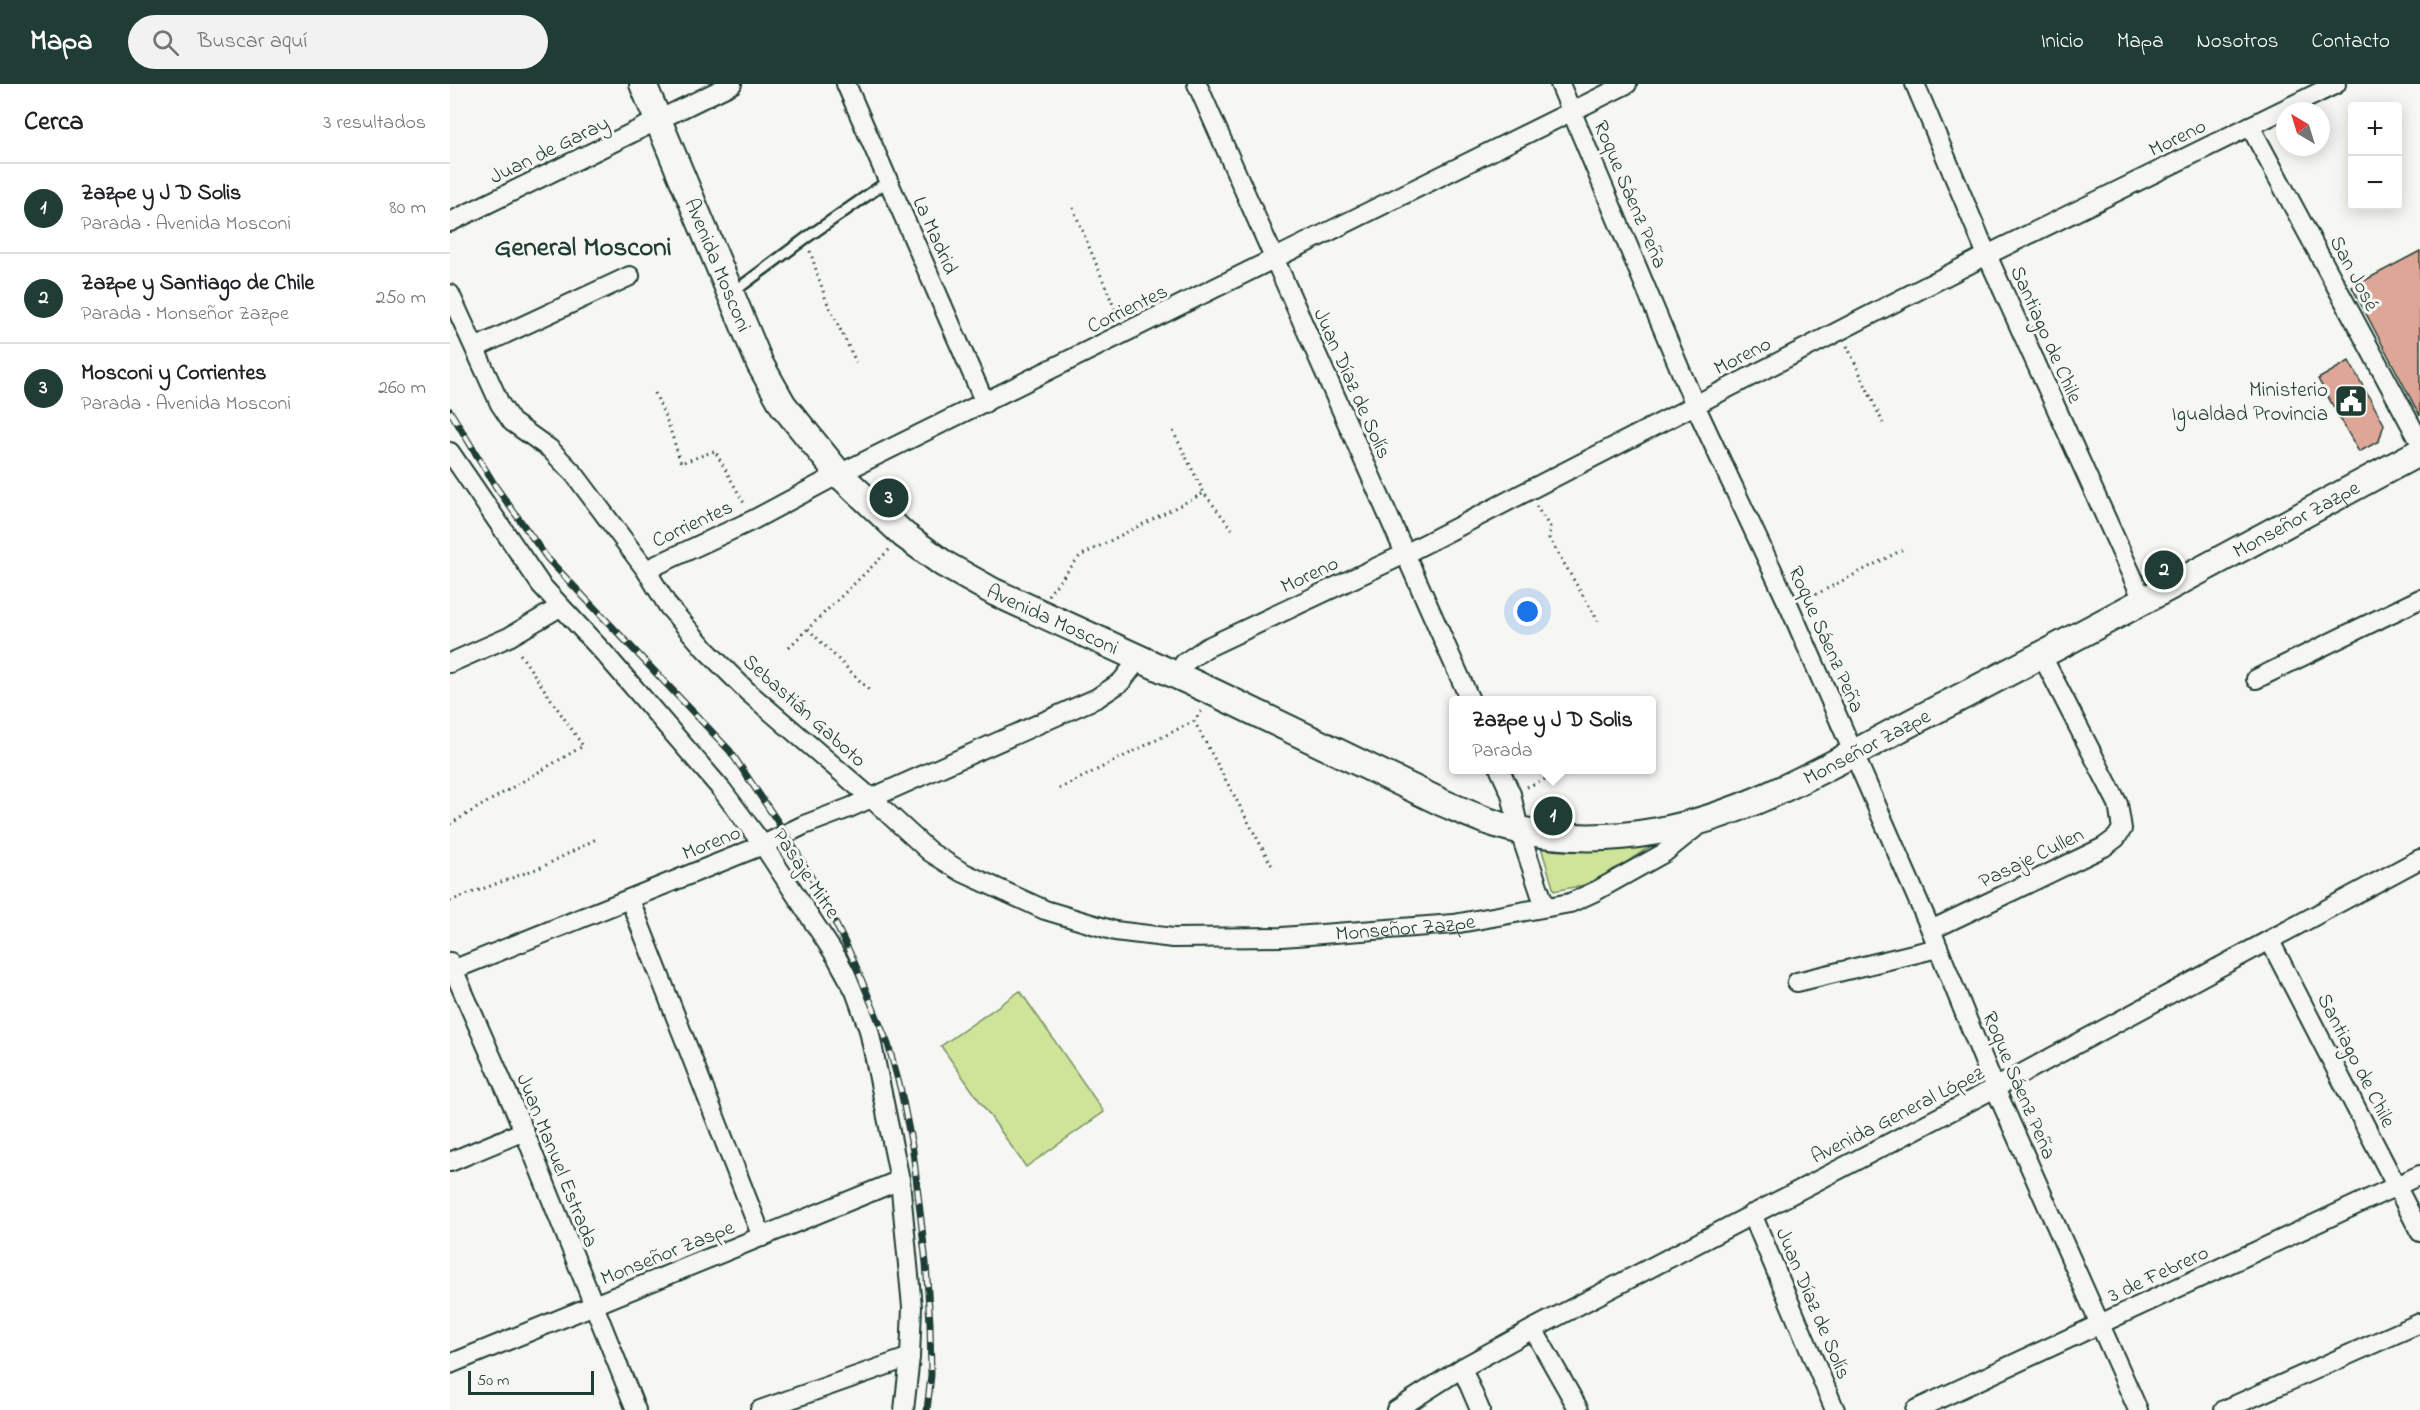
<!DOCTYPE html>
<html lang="es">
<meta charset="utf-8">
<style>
body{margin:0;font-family:"Indie Flower",sans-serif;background:#f2f2f2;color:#202124}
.controls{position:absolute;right:18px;top:18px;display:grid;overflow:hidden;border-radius:6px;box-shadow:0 3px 15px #0003}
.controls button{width:54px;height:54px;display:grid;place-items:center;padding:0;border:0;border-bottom:2px solid #e0e0e0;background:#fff;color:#202124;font:30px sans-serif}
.compass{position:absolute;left:1826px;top:18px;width:54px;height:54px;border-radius:50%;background:#fff;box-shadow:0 3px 15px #0003;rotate:322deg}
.scale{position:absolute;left:18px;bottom:15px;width:126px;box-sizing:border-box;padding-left:6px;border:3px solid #1f3d34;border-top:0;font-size:16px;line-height:21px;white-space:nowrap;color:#1f3d34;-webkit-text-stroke:4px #f6f6f2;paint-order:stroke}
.you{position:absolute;left:1078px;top:528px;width:21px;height:21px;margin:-15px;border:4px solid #fff;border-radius:50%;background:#1a73e8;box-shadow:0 0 0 9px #1a73e833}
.badge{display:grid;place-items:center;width:39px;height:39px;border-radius:50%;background:#1f3d34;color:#fff;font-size:20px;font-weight:700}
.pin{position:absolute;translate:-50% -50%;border:3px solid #fff;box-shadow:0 2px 6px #0006}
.popup{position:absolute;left:999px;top:612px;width:207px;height:78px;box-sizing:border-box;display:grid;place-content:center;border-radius:6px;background:#fff;filter:drop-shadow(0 2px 4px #0005);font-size:20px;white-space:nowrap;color:#757577}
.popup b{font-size:22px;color:#202124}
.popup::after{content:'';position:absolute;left:50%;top:100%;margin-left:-12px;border:12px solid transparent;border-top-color:#fff}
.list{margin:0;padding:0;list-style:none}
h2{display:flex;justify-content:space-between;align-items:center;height:78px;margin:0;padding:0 24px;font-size:26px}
h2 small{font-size:20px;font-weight:400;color:#757577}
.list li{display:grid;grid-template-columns:39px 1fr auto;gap:18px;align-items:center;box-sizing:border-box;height:90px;padding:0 24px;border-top:2px solid #e0e0e0}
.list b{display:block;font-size:22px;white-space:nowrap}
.list p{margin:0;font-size:20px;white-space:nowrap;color:#757577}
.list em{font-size:20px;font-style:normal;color:#757577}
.icon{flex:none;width:33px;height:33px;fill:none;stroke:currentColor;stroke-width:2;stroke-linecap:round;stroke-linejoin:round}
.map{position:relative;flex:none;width:1970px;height:1326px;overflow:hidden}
header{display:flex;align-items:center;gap:36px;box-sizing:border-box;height:84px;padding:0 30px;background:#1f3d34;color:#fff}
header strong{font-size:28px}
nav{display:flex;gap:33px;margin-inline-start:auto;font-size:21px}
.search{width:420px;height:54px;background:#f2f2f2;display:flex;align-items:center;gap:15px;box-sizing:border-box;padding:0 21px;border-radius:33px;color:#757577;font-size:22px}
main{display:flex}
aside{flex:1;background:#fff}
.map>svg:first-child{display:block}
</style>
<header>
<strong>Mapa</strong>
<div class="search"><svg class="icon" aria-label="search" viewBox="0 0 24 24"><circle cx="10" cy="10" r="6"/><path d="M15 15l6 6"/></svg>Buscar aquí</div>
<nav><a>Inicio</a><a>Mapa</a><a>Nosotros</a><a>Contacto</a></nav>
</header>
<main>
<aside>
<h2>Cerca<small>3 resultados</small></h2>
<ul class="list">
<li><span class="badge">1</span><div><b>Zazpe y J D Solis</b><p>Parada · Avenida Mosconi</p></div><em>80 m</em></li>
<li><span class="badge">2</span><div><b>Zazpe y Santiago de Chile</b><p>Parada · Monseñor Zazpe</p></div><em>250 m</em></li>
<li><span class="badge">3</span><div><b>Mosconi y Corrientes</b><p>Parada · Avenida Mosconi</p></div><em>260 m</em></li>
</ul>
</aside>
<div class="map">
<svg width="1970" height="1326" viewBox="0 0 1970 1326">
<rect width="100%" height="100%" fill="#f6f6f2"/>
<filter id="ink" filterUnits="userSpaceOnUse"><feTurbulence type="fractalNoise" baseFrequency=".0167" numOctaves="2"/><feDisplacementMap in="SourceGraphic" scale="12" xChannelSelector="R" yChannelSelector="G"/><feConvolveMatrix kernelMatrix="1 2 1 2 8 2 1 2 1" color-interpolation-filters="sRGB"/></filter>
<g filter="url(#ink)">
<g fill="#cee499" stroke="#769066" stroke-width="1.5">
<polygon points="1207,758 1145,799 1104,807 1091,763"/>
<polygon points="570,907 654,1028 576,1083 491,962"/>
</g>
<g fill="#dea697" stroke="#1f3d34" stroke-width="1.5">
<polygon points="1970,167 1970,332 1902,203"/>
<polygon points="1899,277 1934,340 1929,357 1909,368 1868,295"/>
</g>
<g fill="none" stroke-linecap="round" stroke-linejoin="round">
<defs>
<polyline id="lane" points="282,209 356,154 438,97"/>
<g id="street">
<polyline points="396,0 535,319"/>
<polyline points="747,0 1020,616"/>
<polyline points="1110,0 1245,321 1340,524 1481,846 1545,1004 1688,1326"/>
<polyline points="1465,0 1537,171 1693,516"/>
<polyline points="1800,42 1970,358"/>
<polyline points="0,138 282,0"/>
<path id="s1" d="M0,210l50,110 12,18 38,27 25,26 71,95 22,36 38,44 42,42 123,106 59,54 32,20 83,38 70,21 58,7 109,-1 172,-13 116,-21 26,-12 68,-38 36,-29"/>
<polyline points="25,264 180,192"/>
<polyline points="0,368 91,501 154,569 272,706 313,761 387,874 405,907 419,946 450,1096 462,1223 460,1273 454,1326"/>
<polyline points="196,486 303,436 389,390 1177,0"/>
<polyline points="0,579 59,553 110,523"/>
<polyline points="727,592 734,579 756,564 955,470 1537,171 1886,0"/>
<polyline points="1806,595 1970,515"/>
<polyline points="1050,686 1061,710 1069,746 1095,823"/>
<polyline points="180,816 312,1153"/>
<polyline points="1481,846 1654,763 1666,754 1672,745 1668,720 1592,572"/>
<polyline points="1820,857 1970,1148"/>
<polyline points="0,878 74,1047 186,1326"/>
<polyline points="0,887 313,761 354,741 399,724 647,614 671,598 689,575"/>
<polyline points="1347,898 1488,864"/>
<polyline points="0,1078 74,1047"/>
<polyline points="1302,1130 1385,1326"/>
<polyline points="1083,1245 1129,1326"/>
<polyline points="0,1280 450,1096"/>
<polyline points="1012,1284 1030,1326"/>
<polyline points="310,1326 460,1273"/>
<polyline points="946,1326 1012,1284 1083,1245 1545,1004 1970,775"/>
<polyline points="1465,1326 1970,1091"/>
<polyline points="1774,1326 1970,1239"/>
</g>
<g id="secondary">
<path id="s2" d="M193,0l117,280 23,41 56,69 65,61 40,29 50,28 221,101 228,110c24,10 50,22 76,27 45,10 94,9 139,1 93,-17 179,-70 262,-113 168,-85 333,-177 500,-266"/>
</g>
</defs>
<use href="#lane" stroke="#1f3d34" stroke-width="14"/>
<use href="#street" stroke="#1f3d34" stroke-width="22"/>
<use href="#secondary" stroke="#1f3d34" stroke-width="30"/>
<g stroke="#1f3d34" stroke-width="3" stroke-dasharray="1.5 4.5" stroke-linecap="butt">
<polyline points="623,124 669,235"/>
<polyline points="360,167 376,216 406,278"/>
<polyline points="1397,262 1433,339"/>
<polyline points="205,309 219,342 231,379 265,367 295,421"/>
<polyline points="723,347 754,409 782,445"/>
<polyline points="1086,422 1100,443 1099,454 1148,537"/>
<polyline points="598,511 630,472 754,409"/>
<polyline points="1355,516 1452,466"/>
<polyline points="358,545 421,608"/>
<polyline points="339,563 440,465"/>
<polyline points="744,637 822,782"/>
<polyline points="1077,703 1116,686"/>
<polyline points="609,705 744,637 753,625"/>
<polyline points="0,740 133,662 68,567"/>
<polyline points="0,817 94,782 148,754"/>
</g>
<use href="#lane" stroke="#f6f6f2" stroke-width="9"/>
<use href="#street" stroke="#f6f6f2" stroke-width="18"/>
<use href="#secondary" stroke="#f6f6f2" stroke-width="26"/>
<defs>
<polyline id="rail" points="0,327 46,403 97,474 280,667 336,750 371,810 403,875 438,960 451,1007 463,1067 476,1179 480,1239 481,1291 477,1326"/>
</defs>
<use href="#rail" stroke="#1f3d34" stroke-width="7"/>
<use href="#rail" stroke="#f6f6f2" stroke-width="4.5" stroke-dasharray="14" stroke-linecap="butt"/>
</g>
</g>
<defs>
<symbol id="civic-square" viewBox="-11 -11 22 22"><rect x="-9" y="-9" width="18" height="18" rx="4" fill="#1f3d34" stroke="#f6f6f2"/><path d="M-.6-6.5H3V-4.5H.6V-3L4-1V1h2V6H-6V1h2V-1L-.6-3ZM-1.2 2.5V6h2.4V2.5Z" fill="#fff"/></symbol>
</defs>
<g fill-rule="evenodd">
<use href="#civic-square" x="1882" y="298" width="38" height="38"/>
</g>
<g text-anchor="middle" stroke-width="6" stroke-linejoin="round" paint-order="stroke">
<g font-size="21" fill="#1f3d34" stroke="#f6f6f2">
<text transform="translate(1727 53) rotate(-26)" y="7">Moreno</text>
<text transform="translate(99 65) rotate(-26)" y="7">Juan de Garay</text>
<text transform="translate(1181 110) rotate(67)" y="7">Roque Sáenz Peña</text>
<text transform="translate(486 151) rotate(66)" y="7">La Madrid</text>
<text dy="7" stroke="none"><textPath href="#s2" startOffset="196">Avenida Mosconi</textPath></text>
<text transform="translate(1905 189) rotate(62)" y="7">San José</text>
<text transform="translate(677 224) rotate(-26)" y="7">Corrientes</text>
<text transform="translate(1597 250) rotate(66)" y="7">Santiago de Chile</text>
<text transform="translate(1292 271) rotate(-27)" y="7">Moreno</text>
<text transform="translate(903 299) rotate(66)" y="7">Juan Díaz de Solís</text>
<text dy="7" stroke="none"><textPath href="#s2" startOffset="2064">Monseñor Zazpe</textPath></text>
<text transform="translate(242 439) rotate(-25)" y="7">Corrientes</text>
<text transform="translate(859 490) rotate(-25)" y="7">Moreno</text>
<text dy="7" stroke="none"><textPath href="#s2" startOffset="700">Avenida Mosconi</textPath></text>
<text transform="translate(1377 555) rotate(66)" y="7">Roque Sáenz Peña</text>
<text transform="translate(355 626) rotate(42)" y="7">Sebastián Gaboto</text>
<text dy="7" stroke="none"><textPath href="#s2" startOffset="1578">Monseñor Zazpe</textPath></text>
<text transform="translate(261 758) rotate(-22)" y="7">Moreno</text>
<text transform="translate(1581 773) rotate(-26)" y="7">Pasaje Cullen</text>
<text transform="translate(357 789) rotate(56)" y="7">Pasaje Mitre</text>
<text dy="7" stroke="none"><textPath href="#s1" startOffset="1239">Monseñor Zazpe</textPath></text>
<text transform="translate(1907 976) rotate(63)" y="7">Santiago de Chile</text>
<text transform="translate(1570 1001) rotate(67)" y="7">Roque Sáenz Peña</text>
<text transform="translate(1447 1030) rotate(-27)" y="7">Avenida General López</text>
<text transform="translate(108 1076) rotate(68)" y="7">Juan Manuel Estrada</text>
<text transform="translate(217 1168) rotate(-22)" y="7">Monseñor Zaspe</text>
<text transform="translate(1708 1189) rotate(-25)" y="7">3 de Febrero</text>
<text transform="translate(1364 1219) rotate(67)" y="7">Juan Díaz de Solís</text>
</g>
<g font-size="21" fill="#1f3d34" stroke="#f6f6f2" text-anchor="end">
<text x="1878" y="312">Ministerio<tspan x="1878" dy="24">Igualdad Provincia</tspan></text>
</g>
<g font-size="27" font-weight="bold" fill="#1f3d34" stroke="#f6f6f2">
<text x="133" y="171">General Mosconi</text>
</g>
</g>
</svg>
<div class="controls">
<button>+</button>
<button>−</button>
</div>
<svg class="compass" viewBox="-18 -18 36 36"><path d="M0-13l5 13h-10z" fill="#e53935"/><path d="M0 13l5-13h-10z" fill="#757577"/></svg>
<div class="scale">50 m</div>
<div class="you"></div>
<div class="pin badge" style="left:1103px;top:732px">1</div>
<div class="popup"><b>Zazpe y J D Solis</b>Parada</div>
<div class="pin badge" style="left:1714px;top:486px">2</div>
<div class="pin badge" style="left:439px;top:414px">3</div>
</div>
</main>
